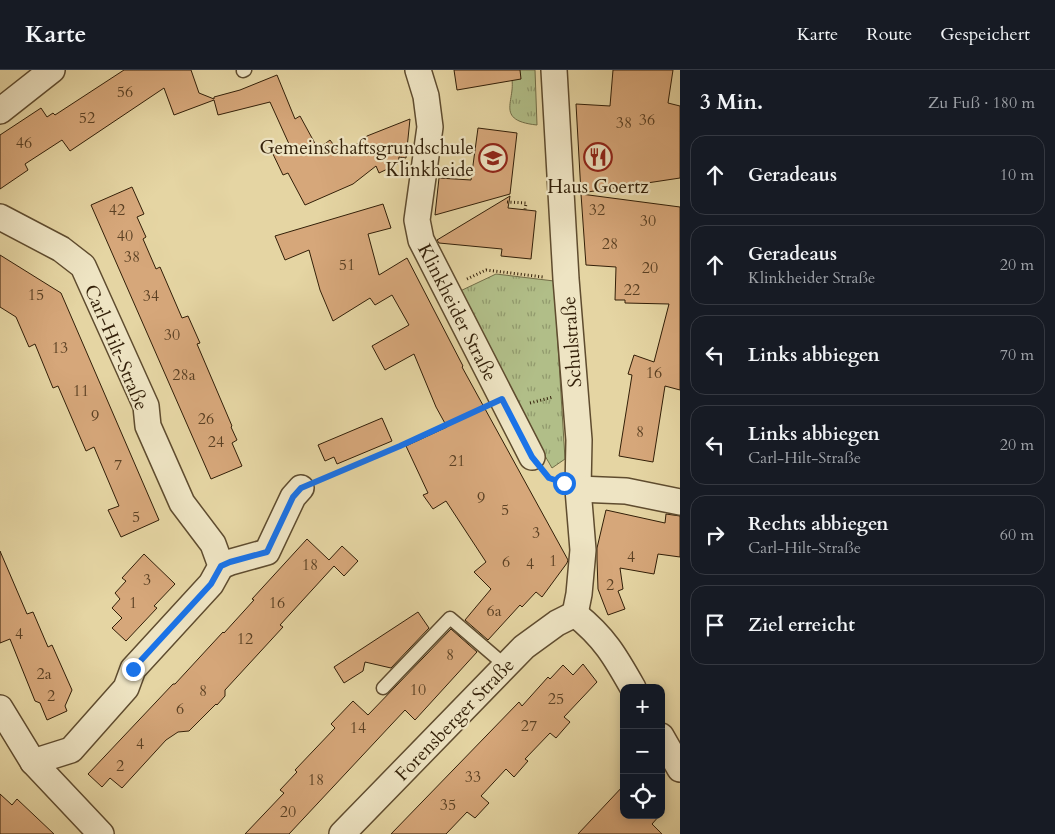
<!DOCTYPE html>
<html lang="de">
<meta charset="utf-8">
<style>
body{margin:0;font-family:Cardo,serif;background:#20242c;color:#f1f3f6}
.controls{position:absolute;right:15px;bottom:15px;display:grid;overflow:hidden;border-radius:10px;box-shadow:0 2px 12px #0003}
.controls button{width:45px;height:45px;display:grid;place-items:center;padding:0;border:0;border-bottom:1px solid #363941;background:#171b24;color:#f1f3f6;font:25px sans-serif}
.stop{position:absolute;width:15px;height:15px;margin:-11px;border:4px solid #1a73e8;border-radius:50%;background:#fff}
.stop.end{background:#1a73e8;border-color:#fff;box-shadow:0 1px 5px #0008}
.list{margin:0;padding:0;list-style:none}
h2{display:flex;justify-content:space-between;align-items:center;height:65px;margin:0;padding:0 20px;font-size:21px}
h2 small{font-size:16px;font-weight:400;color:#9ea1a6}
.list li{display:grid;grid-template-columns:32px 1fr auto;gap:15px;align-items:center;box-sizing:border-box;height:80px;margin:0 10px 10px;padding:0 10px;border:1px solid #363941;border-radius:15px}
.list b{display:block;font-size:19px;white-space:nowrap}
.list p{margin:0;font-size:16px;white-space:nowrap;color:#9ea1a6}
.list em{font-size:16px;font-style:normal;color:#9ea1a6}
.icon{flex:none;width:28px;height:28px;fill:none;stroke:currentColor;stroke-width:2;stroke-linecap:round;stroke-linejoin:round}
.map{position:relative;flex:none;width:680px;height:764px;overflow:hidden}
header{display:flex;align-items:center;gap:30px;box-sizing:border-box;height:70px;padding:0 25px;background:#171b24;border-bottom:1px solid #363941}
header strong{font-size:24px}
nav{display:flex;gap:28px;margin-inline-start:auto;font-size:18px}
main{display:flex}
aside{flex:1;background:#171b24}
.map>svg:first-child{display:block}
</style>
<header>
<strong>Karte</strong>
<nav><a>Karte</a><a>Route</a><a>Gespeichert</a></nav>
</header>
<main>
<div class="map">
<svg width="680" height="764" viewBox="0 0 680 764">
<defs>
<pattern id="grass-tufts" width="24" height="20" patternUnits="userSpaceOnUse" patternTransform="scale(1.25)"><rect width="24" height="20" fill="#b1be88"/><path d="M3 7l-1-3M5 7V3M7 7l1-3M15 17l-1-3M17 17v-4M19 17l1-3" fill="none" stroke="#919a6d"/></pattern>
</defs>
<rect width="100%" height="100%" fill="#e5d5a3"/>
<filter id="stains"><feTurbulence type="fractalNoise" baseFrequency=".004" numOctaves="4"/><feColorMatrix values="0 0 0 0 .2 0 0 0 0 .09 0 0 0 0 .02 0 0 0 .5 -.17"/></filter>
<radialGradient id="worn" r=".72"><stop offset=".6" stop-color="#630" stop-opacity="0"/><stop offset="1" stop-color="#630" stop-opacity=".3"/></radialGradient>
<g fill="url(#grass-tufts)" stroke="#726e48">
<path d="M509,0h26l2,55c-48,-5 -15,-29 -28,-55z"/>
<polygon points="496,204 554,211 565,389 552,398 477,268 456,223"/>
</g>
<g fill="#d6a77a" stroke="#321f08">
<polygon points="124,0 191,0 199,23 214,29 214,27 240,20 277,5 295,49 300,46 318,79 330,70 342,86 367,66 410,49 406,88 399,87 398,94 379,103 376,96 353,114 305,135 288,103 283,105 272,82 289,74 270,32 218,45 214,30 174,45 164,18 70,81 62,70 25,94 28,100 0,119 0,65 41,38 47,47 53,43 55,45"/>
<polygon points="454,0 520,0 521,9 457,20"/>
<polygon points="613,0 673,0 668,33 680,36 680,108 581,123 576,34 610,36"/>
<polygon points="478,58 517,63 510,124 435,145 439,108 471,110"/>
<polygon points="132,117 144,144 137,147 146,167 143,169 156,199 160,197 182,248 188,246 200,273 197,274 232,356 231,357 237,370 232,373 242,396 211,409 91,135"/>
<polygon points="581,124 680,137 680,320 665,316 653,392 619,386 632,305 628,304 634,285 654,292 669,234 625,233 625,230 615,230 616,197 586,195"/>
<polygon points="510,126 508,138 536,141 531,189 501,186 502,179 439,173 437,170"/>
<polygon points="383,134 391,158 368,164 379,205 407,188 450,271 463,296 462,297 568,490 567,493 542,527 536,522 522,537 520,535 488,570 465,550 491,519 474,502 486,492 446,431 433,439 423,425 428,423 406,376 447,357 436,337 414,284 385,300 372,276 409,255 392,225 375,235 370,228 333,251 320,220 309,180 285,190 275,166"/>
<polygon points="0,185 61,223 159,450 121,467 108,440 119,436 94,377 86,381 58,316 53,318 35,274 29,277 16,247 0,237"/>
<polygon points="382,348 392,371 337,394 334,387 325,391 318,375"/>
<polygon points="606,440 665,453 666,444 680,446 680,487 658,484 654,504 620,498 623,519 618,521 625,539 608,545 598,519 597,489 597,478"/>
<polygon points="307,469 329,490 342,476 358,491 344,506 334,496 280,555 283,557 225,620 225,626 217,635 216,634 189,661 178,662 166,670 122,718 110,708 102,717 88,704 173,614 175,614 223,562 224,563 254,530 252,529"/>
<polygon points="0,481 27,544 33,542 48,577 52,575 72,620 65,636 67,641 47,650 40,633 35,631 10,569 0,573"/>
<polygon points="144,484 175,514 154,536 157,538 126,571 112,558 122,548 112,538 120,529 115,523 126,511 122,508"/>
<polygon points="418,542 429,558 391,598 365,592 363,601 344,613 334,597"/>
<polygon points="451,559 477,582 415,650 405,640 289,764 245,764 284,723 280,720 297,702 295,700 335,658 331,654 353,631 368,645"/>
<polygon points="583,594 597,612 564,647 570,652 556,668 550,663 525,689 528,691 514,707 506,699 481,726 489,733 475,748 467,742 446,764 391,764 519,632 522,636 548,607 550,609 563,595 573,605"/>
<polygon points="624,715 624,745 660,745 652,754 662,764 578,764"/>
<polygon points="0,724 12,735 17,729 54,764 0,764"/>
</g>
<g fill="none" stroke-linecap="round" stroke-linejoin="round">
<defs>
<g id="lane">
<polyline points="243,1 245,0"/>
<polyline points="383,618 450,548 506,596"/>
</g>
<g id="street">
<polyline points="418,0 426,26 430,57 417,150 421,170 532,387"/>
<polyline points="554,0 566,209 579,370 578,419 583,480 579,524 575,544"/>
<polyline points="0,41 52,0"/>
<polyline points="0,147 61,179 83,196 146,336 148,356 182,433 213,474 221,496 211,514 133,599 126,618 71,680 33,692"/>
<polyline points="578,419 626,421 680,432"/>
<polyline points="221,496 231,492 267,482 293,427 301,418"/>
<path d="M575,544c29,23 40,42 58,74"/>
<polyline points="0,638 33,692 101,764"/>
<polyline points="661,666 680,699"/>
<polyline points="342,764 524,577 557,553 575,544"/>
</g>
</defs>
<use href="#lane" stroke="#5f4c2f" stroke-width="15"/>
<use href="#street" stroke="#5f4c2f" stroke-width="28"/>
<g stroke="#321f08" stroke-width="3" stroke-dasharray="1 2.5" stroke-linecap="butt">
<polyline points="507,132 526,133 525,140"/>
<polyline points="467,209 486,200 543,207"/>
<polyline points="530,333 553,327"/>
<polyline points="545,403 549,408 556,411"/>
<polyline points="320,410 400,376 481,339"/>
</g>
<use href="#lane" stroke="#eee4c3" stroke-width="12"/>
<use href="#street" stroke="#eee4c3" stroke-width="25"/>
</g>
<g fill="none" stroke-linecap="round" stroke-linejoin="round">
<polyline stroke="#1a73e8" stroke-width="6" points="133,599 211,514 221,496 230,492 267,482 293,427 301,418 400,376 502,329 532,387 549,408 564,413"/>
</g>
<defs>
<symbol id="restaurant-ring" viewBox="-11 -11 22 22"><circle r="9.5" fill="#eee4c3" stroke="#8f2418" stroke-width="1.5"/><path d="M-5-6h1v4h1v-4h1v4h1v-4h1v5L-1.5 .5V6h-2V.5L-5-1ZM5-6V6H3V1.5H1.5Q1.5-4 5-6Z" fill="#8f2418"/></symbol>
<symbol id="school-ring" viewBox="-11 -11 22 22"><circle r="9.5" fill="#eee4c3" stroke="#8f2418" stroke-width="1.5"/><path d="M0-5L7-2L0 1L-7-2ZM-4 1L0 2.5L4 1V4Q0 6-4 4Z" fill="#8f2418"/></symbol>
</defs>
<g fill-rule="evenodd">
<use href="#restaurant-ring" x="582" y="71" width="32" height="32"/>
<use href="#school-ring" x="477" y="72" width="32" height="32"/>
</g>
<g text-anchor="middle" stroke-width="4.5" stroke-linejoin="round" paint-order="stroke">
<g font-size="16" fill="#5b4124">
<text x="125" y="27">56</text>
<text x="87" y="53">52</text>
<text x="647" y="55">36</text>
<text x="624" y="58">38</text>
<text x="24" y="78">46</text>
<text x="117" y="145">42</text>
<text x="597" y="145">32</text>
<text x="648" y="156">30</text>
<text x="125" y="171">40</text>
<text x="610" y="179">28</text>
<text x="132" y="192">38</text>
<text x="347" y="200">51</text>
<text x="650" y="203">20</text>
<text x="632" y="225">22</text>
<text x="36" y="230">15</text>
<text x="151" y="231">34</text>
<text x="172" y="270">30</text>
<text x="60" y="283">13</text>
<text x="654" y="308">16</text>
<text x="184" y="310">28a</text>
<text x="81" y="326">11</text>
<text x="95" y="351">9</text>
<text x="206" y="354">26</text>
<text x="640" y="367">8</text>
<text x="216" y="377">24</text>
<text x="457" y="396">21</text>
<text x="118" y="400">7</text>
<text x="481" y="433">9</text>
<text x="505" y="445">5</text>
<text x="136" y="452">5</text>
<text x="536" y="468">3</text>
<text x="631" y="492">4</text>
<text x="553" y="496">1</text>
<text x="506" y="497">6</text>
<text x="530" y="499">4</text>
<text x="310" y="500">18</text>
<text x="147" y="515">3</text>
<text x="610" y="520">2</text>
<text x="133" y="538">1</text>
<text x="277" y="538">16</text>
<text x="494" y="546">6a</text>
<text x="19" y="569">4</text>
<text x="245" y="574">12</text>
<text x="450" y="590">8</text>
<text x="44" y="609">2a</text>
<text x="418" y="625">10</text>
<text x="203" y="626">8</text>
<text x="51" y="631">2</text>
<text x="556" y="634">25</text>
<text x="180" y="644">6</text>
<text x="529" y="661">27</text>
<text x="358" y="663">14</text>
<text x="140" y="679">4</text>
<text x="120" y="701">2</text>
<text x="473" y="712">33</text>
<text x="316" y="715">18</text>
<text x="448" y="740">35</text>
<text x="288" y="747">20</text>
</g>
<g font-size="19" fill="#321f08" stroke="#eee4c3" text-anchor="end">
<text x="474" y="84">Gemeinschaftsgrundschule<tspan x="474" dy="22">Klinkheide</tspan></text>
<text x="598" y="123" text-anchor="middle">Haus Goertz</text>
</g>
<g font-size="19" fill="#321f08" stroke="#eee4c3">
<text transform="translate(458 242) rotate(63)" y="7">Klinkheider Straße</text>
<text transform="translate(571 272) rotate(-94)" y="7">Schulstraße</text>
<text transform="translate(117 277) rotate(67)" y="7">Carl-Hilt-Straße</text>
<text transform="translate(454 649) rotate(-46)" y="7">Forensberger Straße</text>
</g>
</g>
<rect width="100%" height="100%" filter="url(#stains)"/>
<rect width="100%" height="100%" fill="url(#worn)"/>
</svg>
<div class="controls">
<button>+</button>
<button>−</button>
<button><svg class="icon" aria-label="locate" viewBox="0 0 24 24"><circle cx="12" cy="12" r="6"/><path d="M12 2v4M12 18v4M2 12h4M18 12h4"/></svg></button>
</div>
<div class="stop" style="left:564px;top:413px"></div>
<div class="stop end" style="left:133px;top:599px"></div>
</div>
<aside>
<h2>3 Min.<small>Zu Fuß · 180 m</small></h2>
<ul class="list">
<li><svg class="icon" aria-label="ahead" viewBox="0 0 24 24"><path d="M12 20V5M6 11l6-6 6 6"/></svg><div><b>Geradeaus</b></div><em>10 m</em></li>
<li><svg class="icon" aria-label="ahead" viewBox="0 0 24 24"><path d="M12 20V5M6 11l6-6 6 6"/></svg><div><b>Geradeaus</b><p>Klinkheider Straße</p></div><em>20 m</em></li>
<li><svg class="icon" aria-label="left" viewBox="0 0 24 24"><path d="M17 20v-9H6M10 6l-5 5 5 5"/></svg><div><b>Links abbiegen</b></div><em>70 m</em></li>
<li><svg class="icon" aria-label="left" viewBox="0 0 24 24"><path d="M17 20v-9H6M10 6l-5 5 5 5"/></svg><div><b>Links abbiegen</b><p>Carl-Hilt-Straße</p></div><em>20 m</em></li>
<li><svg class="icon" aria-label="right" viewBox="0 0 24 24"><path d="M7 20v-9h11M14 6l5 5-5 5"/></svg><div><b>Rechts abbiegen</b><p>Carl-Hilt-Straße</p></div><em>60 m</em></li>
<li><svg class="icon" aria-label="arrive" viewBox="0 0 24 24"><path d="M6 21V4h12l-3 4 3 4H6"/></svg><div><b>Ziel erreicht</b></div></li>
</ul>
</aside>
</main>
